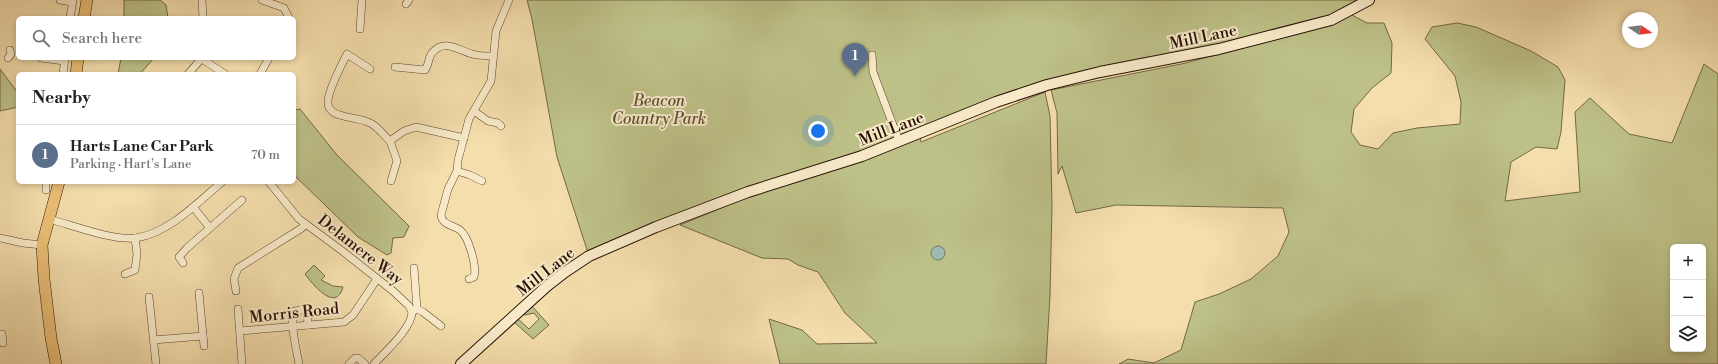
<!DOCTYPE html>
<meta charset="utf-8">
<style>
body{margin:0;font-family:"Libre Bodoni",serif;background:#f2f2f2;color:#222}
.controls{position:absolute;right:12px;bottom:12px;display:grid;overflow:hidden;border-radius:6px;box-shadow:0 2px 6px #0003}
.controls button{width:36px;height:36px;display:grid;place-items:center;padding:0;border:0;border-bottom:1px solid #e0e0e0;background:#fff;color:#222;font:20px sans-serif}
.compass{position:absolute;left:1622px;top:12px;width:36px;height:36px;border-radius:50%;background:#fff;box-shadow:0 2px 6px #0003;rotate:103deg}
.you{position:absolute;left:818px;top:131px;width:14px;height:14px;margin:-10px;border:3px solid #fff;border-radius:50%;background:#1a73e8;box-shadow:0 0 0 6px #1a73e833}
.badge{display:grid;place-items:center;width:26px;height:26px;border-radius:50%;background:#2563eb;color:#fff;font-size:13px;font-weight:700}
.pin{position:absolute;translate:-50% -33px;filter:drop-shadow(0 1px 2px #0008)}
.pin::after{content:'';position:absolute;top:21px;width:14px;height:12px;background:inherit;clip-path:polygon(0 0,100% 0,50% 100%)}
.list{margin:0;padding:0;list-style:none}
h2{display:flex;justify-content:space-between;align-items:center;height:52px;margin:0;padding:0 16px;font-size:17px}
h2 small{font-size:13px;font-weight:400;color:#767676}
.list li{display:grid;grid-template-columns:26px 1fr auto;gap:12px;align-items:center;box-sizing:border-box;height:60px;padding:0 16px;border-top:1px solid #e0e0e0}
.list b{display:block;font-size:15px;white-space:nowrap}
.list p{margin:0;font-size:13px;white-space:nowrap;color:#767676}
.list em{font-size:13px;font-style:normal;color:#767676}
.icon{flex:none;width:22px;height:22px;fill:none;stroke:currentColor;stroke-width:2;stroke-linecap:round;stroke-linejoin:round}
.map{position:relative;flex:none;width:1718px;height:364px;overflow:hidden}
.search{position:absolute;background:#fff;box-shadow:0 2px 6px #0003;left:16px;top:16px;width:280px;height:44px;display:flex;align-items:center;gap:10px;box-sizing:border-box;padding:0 14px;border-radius:6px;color:#767676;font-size:15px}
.panel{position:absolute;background:#fff;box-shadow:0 2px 6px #0003;left:16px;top:72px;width:280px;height:112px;border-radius:6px}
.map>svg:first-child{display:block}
</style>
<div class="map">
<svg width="1718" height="364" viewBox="0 0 1718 364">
<rect width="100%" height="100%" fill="#f4deac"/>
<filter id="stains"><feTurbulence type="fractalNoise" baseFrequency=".005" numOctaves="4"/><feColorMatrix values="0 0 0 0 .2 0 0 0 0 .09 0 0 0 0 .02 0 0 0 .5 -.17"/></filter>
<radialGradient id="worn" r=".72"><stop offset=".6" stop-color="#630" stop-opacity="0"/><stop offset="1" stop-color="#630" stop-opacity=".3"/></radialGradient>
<g fill="#bdc188" stroke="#736846" fill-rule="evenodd">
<polygon points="124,0 160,0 166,5 168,18 124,18"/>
<polygon points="527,0 1366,0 1331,20 1047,85 589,256 557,157 532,19"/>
<path d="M1350,14l17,9h17l8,20 -1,30 -19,15 -18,21 -3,23 9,13 18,4 15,-16 24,-5 43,-4 1,-22 -6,-26 -30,-37 7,-12 25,-4 19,4 55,24 27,16 7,13 -4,52 -4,17 -21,-2 -25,15 -6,39 75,-9 -5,-80 15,-14 39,36 43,9 32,-79 14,10v290h-599l9,-5 26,4 27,-13 14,-48 24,-8 32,-15 27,-23 11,-24 -6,-24 -167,-3 -40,8 -14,-47 -4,8 -1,-61 -6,-23 135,-27 145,-40zM1673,247h30v102h-30z"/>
<polygon points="121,58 154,58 140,74 118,74"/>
<polygon points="0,69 18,93 18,107 0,111"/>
<polygon points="1045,92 1050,116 1052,207 1050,295 1046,364 780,364 769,319 802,330 817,344 877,343 845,313 818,272 798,265 788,259 762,258 680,225 750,196 920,137 921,142"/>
<polygon points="300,109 337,155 409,226 404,237 393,238 391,253 387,255 358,237 294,175 294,110"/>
<path d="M314,265l11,11 -4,4 12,6 10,1c-7,26 -30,-2 -38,-13z"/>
<polygon points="531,305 549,325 533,339 513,321 517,318 529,329 539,319 534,313 525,315 522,314"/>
</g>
<circle fill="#9dbbb0" stroke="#6f776b" cx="938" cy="253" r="7"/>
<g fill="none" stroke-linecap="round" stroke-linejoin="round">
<defs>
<g id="street">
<polyline points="60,0 72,2"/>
<polyline points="202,0 203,18"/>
<polyline points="262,0 284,8 289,18"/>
<polyline points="406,4 409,0"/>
<polyline points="70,18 73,0"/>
<polyline points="360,29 362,0"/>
<polyline points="872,55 873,72 899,141"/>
<polyline points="8,58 11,54 10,50"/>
<polyline points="41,58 64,61"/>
<polyline points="202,59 225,74"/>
<path d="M395,67l30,3c4,-5 3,-12 7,-17 12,-15 26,-3 40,1 7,2 14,2 21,2"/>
<path d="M370,69l-23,-15c-5,10 -20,38 -19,49 0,6 6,11 12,12 11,4 22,3 32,9 7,4 12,12 18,17"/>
<polyline points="63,74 65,58"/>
<polyline points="188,74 202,58"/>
<polyline points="260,74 269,58"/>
<polyline points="474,111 488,121 498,123 501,126"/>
<polyline points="457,171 470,175 482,181"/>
<polyline points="391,181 397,161 390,141 404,131 416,127 464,138"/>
<polyline points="46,182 46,190"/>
<polyline points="269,182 299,219 341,250 393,291 409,306 412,312 417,309 423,312 441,326"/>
<polyline points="193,207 210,228"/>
<path d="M49,219c23,6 64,22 87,19 33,-5 61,-35 86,-56"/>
<polyline points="0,238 23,243 42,245"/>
<polyline points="183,263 179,257 187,248 242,200"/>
<polyline points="414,268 417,309"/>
<polyline points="125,274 135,270 137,254 135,238"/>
<path d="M469,279l5,-2c3,-10 -5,-40 -14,-47 -7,-5 -18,-5 -19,-15l7,-26 9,-18 1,-11 11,-41 22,-38 5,-50 13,-31"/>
<polyline points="236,291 234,279 238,268 302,228 305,224"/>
<polyline points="199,293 204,346"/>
<polyline points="149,297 156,364"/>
<polyline points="238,309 242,364"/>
<polyline points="240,331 344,322 353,315 377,279"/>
<polyline points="2,334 3,343"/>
<polyline points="153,340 203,336"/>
<path d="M299,364c-2,-12 -10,-44 -5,-53l10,-1 3,2 1,13"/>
<polyline points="349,364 355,358 358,358 365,364"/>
<path d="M374,364c11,-12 38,-36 38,-52"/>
</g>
<polyline id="secondary" points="461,364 547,286 565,272 589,256 656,227 748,192 862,156 996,102 1047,85 1100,72 1219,49 1331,20 1369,0"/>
<g id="primary">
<polyline points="84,18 87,0"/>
<polyline points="76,74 78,58"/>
<polyline points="56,364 51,338 44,279 42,245 59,182"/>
</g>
</defs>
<use href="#street" stroke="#5c442d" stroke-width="8"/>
<use href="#secondary" stroke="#291003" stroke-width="12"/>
<use href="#primary" stroke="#291003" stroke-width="12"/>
<use href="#street" stroke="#f8eac9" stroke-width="7"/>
<use href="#secondary" stroke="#f8eac9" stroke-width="10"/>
<use href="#primary" stroke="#eabf76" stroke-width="11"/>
</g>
<g text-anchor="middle" stroke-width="4" stroke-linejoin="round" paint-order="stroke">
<g font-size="16" fill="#291003" stroke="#f8eac9">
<text transform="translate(1203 36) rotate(-12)" y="6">Mill Lane</text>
<text transform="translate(891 128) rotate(-21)" y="6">Mill Lane</text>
<text transform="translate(361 249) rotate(38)" y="6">Delamere Way</text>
<text transform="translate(545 271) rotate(-38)" y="6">Mill Lane</text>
<text transform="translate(294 312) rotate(-6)" y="6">Morris Road</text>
</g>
<g font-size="16" font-style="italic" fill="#5d4e32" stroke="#f8eac9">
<text x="659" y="106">Beacon<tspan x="659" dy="18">Country Park</tspan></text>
</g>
</g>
<rect width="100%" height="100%" filter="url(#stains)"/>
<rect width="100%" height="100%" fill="url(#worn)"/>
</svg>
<div class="controls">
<button>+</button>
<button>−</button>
<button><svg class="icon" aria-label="layers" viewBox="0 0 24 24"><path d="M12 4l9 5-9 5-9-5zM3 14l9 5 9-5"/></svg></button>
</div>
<svg class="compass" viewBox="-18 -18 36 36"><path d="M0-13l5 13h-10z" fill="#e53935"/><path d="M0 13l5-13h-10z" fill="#767676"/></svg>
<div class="you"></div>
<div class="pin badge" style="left:855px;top:76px;background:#5c6f8a">1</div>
<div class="search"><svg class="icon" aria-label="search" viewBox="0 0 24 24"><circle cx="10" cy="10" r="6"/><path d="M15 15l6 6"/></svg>Search here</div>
<section class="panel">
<h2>Nearby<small></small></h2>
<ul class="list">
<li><span class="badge" style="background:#5c6f8a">1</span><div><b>Harts Lane Car Park</b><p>Parking · Hart's Lane</p></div><em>70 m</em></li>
</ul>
</section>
</div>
